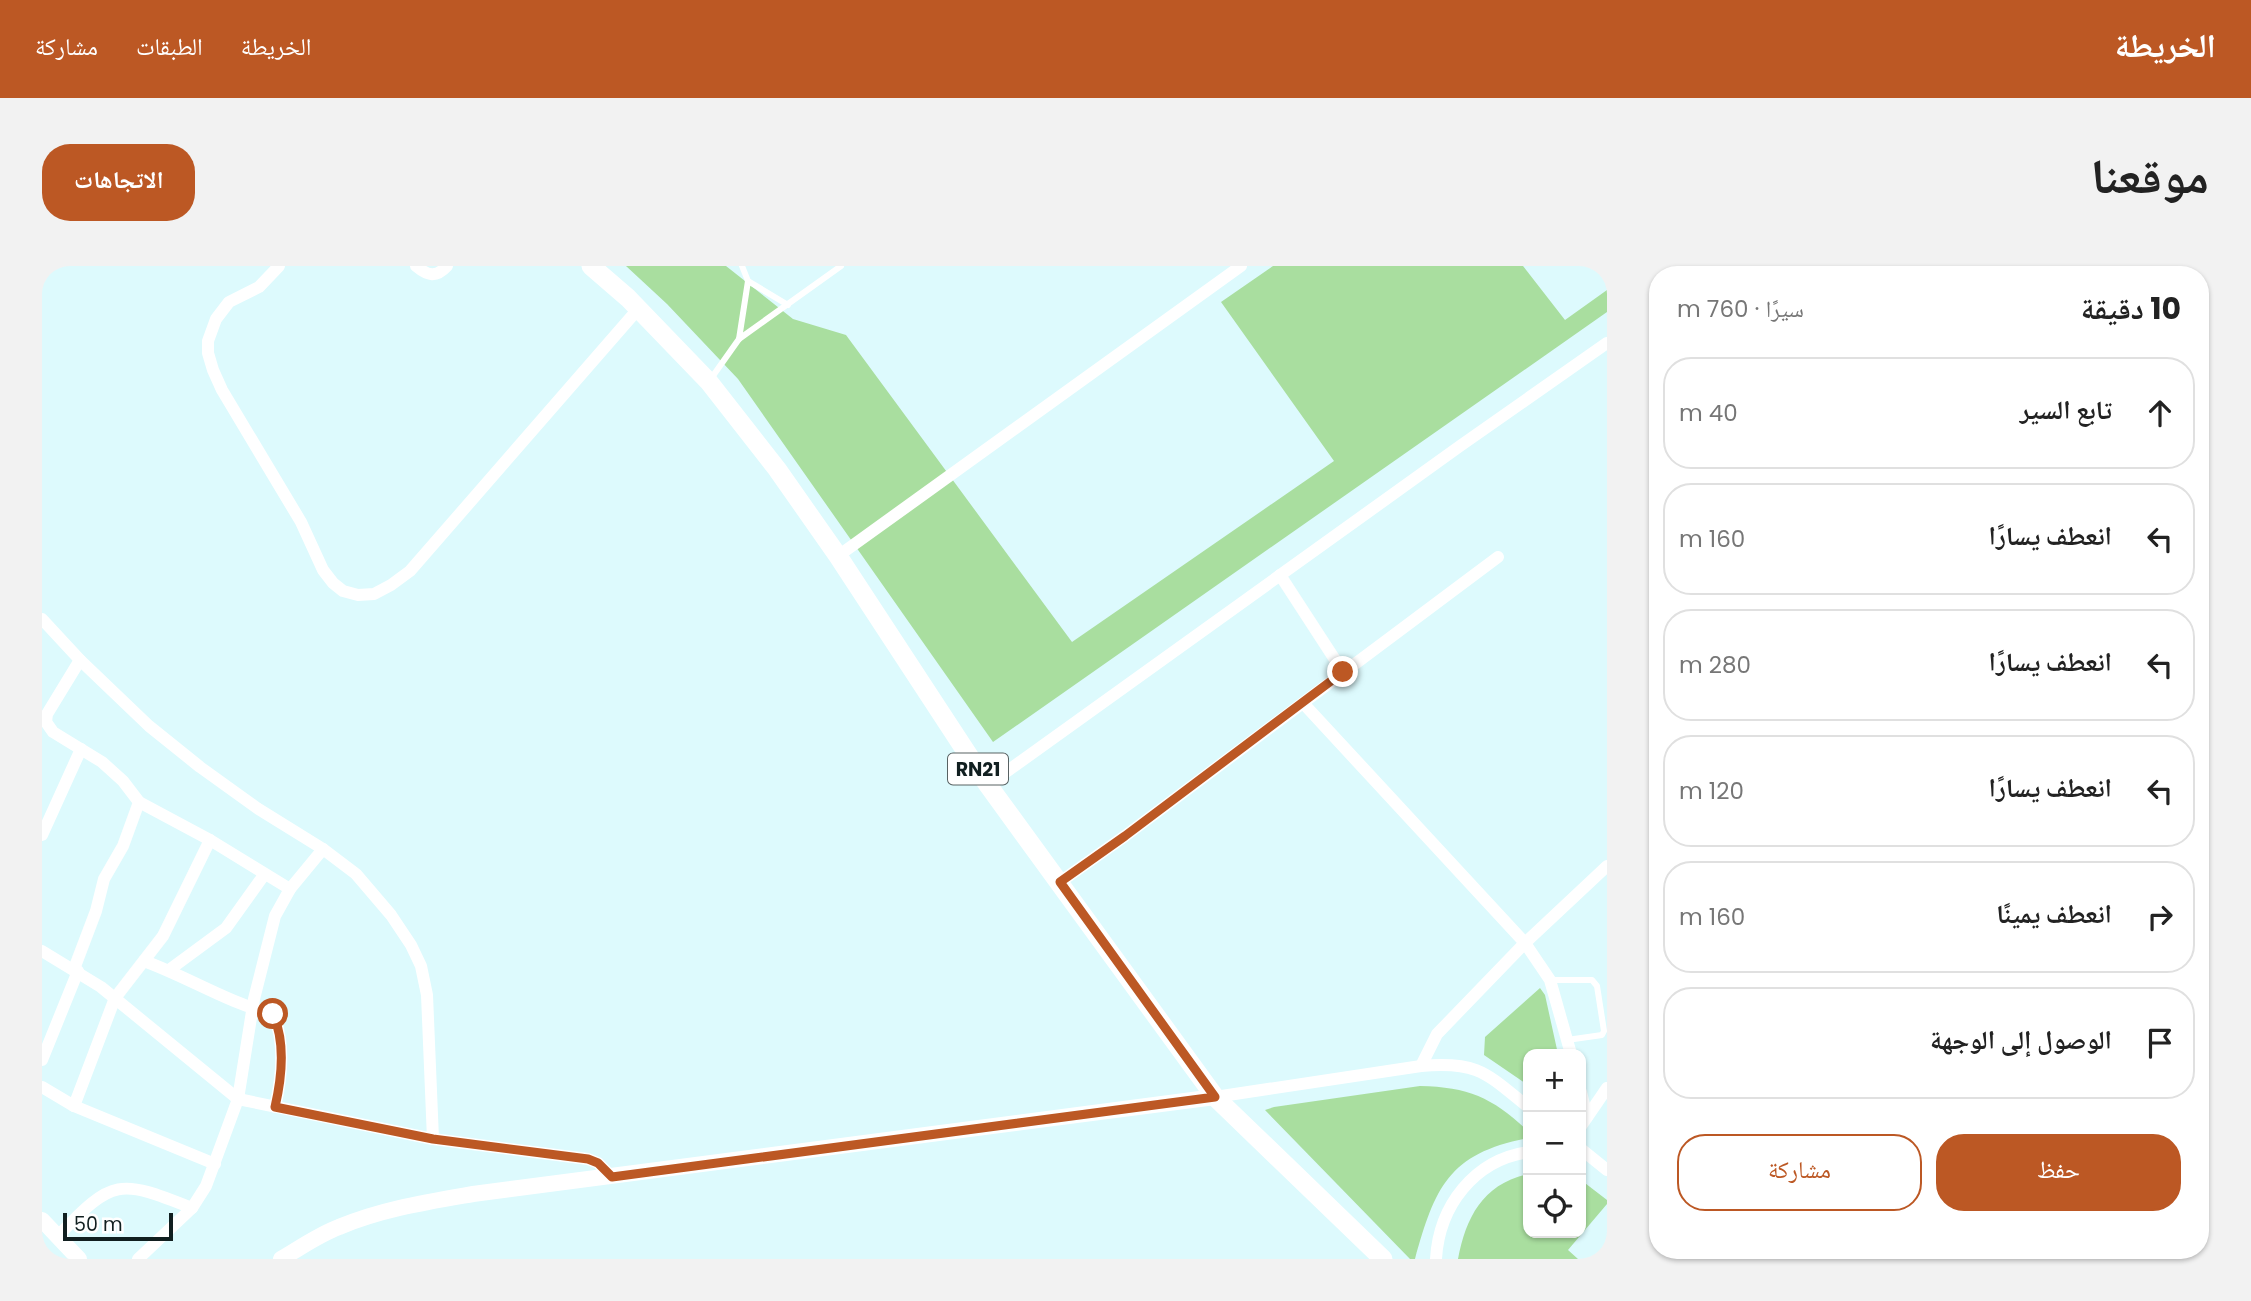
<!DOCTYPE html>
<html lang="ar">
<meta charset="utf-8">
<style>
body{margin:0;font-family:Poppins,"Noto Naskh Arabic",sans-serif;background:#f2f2f2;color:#222;direction:rtl}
.controls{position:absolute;right:21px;bottom:21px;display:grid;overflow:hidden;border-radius:14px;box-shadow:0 2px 5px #0004}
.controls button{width:63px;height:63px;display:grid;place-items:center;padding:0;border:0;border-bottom:2px solid #e0e0e0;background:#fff;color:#222;font:35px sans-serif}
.scale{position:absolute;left:21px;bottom:18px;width:110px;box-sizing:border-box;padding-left:7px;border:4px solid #111f20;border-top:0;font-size:19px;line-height:24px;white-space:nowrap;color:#111f20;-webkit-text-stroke:5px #fff;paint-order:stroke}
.stop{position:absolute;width:21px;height:21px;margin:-16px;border:5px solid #bc5824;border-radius:50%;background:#fff}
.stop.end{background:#bc5824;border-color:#fff;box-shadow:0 2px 7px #0008}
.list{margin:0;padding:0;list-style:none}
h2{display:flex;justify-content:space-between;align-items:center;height:91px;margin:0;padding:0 28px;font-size:30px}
h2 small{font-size:23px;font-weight:400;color:#767676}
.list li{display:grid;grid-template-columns:46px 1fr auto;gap:21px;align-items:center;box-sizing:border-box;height:112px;margin:0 14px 14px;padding:0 14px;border:2px solid #e0e0e0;border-radius:28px}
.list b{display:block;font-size:26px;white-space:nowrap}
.list em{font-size:23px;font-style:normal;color:#767676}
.actions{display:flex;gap:14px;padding:21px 28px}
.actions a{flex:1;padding:16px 0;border:2px solid #bc5824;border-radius:28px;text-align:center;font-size:24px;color:#bc5824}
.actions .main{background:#bc5824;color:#fff}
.icon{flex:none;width:38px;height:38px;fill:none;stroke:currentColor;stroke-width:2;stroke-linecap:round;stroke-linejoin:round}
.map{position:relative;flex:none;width:1565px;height:993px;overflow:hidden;direction:ltr;border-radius:28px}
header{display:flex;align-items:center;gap:42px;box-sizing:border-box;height:98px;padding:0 35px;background:#bc5824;color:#fff}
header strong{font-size:33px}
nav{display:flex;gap:38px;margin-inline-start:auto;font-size:24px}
.intro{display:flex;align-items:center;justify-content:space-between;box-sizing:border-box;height:168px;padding:0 42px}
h1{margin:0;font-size:49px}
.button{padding:18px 32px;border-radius:28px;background:#bc5824;color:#fff;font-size:24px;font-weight:700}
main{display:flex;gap:42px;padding:0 42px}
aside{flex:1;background:#fff;border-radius:28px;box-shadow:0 2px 5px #0004}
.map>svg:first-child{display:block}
</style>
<header>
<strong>الخريطة</strong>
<nav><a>الخريطة</a><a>الطبقات</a><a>مشاركة</a></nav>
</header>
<div class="intro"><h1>موقعنا</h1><a class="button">الاتجاهات</a></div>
<main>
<aside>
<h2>10 دقيقة<small>سيرًا · 760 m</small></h2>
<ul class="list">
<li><svg class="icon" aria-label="ahead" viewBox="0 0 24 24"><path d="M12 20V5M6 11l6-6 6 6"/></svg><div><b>تابع السير</b></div><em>40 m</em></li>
<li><svg class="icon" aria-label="left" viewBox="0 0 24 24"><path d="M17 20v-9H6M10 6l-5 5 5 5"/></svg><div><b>انعطف يسارًا</b></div><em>160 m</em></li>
<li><svg class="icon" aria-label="left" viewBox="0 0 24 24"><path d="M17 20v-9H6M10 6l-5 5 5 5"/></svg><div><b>انعطف يسارًا</b></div><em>280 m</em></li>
<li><svg class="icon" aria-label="left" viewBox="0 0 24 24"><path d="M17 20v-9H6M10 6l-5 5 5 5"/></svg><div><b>انعطف يسارًا</b></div><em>120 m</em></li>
<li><svg class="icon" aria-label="right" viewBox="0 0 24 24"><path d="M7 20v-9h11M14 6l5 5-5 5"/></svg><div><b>انعطف يمينًا</b></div><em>160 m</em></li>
<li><svg class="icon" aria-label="arrive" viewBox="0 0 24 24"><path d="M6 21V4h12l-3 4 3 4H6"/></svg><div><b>الوصول إلى الوجهة</b></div></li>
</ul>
<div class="actions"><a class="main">حفظ</a><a>مشاركة</a></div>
</aside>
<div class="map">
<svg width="1565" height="993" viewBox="0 0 1565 993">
<rect width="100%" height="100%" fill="#ddfafd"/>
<g fill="#a9de9f">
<polygon points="584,0 684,0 751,53 804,69 1030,376 1292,195 1179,36 1231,0 1481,0 1523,54 1565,24 1565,46 951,476 696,113 625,38"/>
<polygon points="1498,722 1503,729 1516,788 1486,788 1486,819 1442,789 1443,771"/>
<path d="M1378,820c49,1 73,12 108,45v7c-79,15 -93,49 -113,121h-5l-145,-149 9,-3z"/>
<path d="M1486,908v59h53v-53l26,20v4l-39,46 10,9h-120c8,-42 25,-75 70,-85z"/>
</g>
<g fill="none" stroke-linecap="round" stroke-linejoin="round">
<g stroke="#fff" stroke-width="6">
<polyline points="706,15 746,39"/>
<polyline points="697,73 706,15 700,0"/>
<polyline points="668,114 697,73 799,0"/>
<polyline points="1509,714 1550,714 1555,720 1562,765 1560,769 1525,774"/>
</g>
<g stroke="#fff" stroke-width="12">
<polyline points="237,0 217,21 187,36 174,53 166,75 166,87 171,104 180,124 259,256 281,304 291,317 301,325 316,329 332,328 349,319 368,305 597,42"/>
<path d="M374,0c12,10 20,12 31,0"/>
<polyline points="796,290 1199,0"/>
<polyline points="1238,309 1301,406"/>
<polyline points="0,353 38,394 107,460 158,501 215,542 281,583 314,608 349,649 369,679 379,700 385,729 391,873"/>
<polyline points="38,394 5,448 4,456 11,466 60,496 81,515 97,536 168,574 248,623"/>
<polyline points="1261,437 1483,677 1508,714 1529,788"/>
<polyline points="946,519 1418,180 1565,77"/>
<polyline points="0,569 39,483"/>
<polyline points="168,574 121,670 73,732 32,840 173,898"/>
<polyline points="1018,616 1083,570 1456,291"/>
<polyline points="0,685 59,721 196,833 391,873 546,893 556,897 570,911"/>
<path d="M102,695c44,16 84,42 129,53 13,29 9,63 2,93"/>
<polyline points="32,703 54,645 62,613 81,580 97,536"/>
<polyline points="127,704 184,662 222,609"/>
<polyline points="0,794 36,705"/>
<polyline points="1379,800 1395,768 1483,677 1565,600"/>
<polyline points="0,821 32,840"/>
<polyline points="1539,826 1545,851"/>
<path d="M1173,831l206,-31c57,-5 65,7 107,41"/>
<polyline points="1539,860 1565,822"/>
<polyline points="1539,883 1565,904"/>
<path d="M16,970c55,-58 61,-57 134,-28"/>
<polyline points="96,993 150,942 164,920 196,833 212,733 233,650 248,623 281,583"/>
<path d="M1394,993c3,-53 38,-99 92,-107"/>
</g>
<g stroke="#fff" stroke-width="16">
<polyline points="0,954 37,993"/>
<path d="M239,993c19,-11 37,-24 58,-32 43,-18 88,-25 134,-33l742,-97"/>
</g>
<polyline stroke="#fff" stroke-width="19" points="549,0 586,32 667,116 735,203 796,290 946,519 1173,831 1341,993"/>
</g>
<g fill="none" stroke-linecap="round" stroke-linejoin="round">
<path stroke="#bc5824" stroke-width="9" d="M231,748c13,29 9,63 2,93l158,32 155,20 10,4 14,14 603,-80 -155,-215 65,-46 218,-164"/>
</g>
<g text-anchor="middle" stroke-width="7" stroke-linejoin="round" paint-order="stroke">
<rect fill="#fff" stroke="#586263" stroke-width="2" x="906" y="487.5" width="60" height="31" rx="5"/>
<g font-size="19" font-weight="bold" fill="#111f20">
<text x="936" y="510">RN21</text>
</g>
</g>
</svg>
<div class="controls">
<button>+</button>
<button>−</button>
<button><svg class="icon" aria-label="locate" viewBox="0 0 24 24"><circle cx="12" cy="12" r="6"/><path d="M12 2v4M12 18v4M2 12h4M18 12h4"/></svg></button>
</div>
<div class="scale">50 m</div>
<div class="stop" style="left:231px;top:748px"></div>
<div class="stop end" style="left:1301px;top:406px"></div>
</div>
</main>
